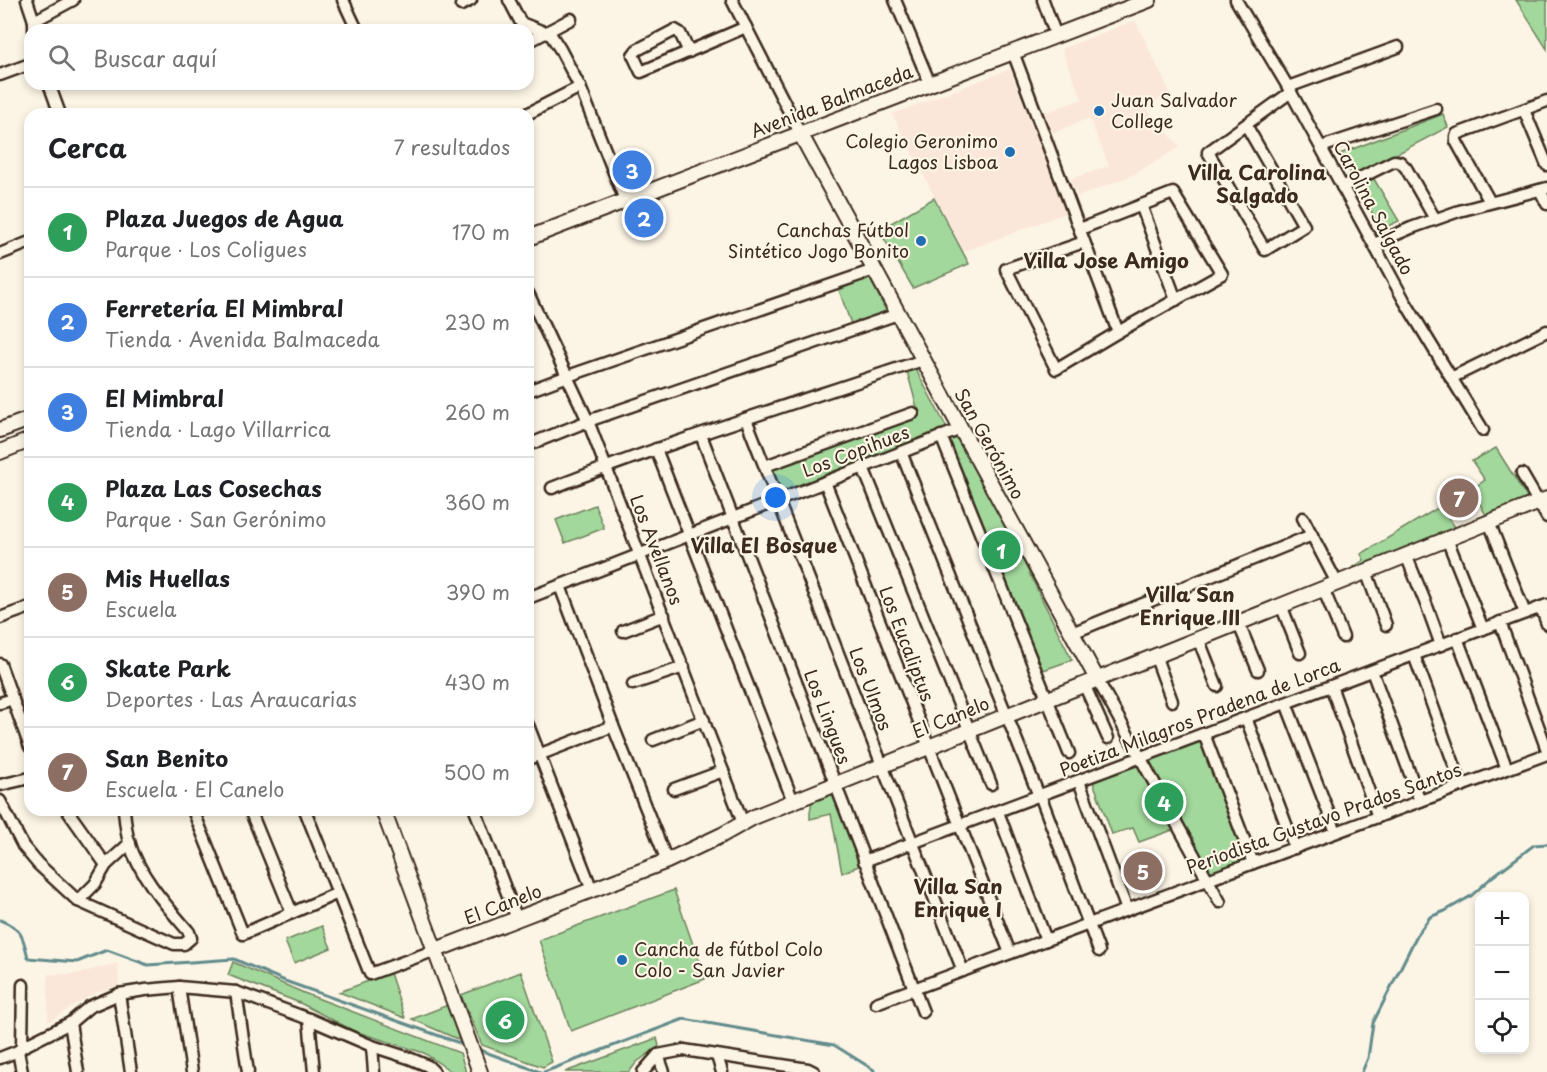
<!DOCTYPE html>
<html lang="es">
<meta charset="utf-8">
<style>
body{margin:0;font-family:"Playpen Sans",sans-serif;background:#f6f6f6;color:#202124}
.controls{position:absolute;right:18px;bottom:18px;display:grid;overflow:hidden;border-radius:12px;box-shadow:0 3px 9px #0003}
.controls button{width:54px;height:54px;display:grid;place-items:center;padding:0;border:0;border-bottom:2px solid #e0e0e0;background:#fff;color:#202124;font:30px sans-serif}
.you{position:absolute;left:776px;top:498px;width:21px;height:21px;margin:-15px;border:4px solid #fff;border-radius:50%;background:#1a73e8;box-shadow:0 0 0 9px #1a73e833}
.badge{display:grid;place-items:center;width:39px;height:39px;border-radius:50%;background:#111827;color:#fff;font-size:20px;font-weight:700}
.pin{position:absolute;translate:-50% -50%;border:3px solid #fff;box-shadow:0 2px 6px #0006}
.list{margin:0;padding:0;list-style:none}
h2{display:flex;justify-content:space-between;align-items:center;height:78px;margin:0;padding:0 24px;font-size:26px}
h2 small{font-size:20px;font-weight:400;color:#757577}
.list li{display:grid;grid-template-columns:39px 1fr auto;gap:18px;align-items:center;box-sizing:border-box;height:90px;padding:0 24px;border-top:2px solid #e0e0e0}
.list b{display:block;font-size:22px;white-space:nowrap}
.list p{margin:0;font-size:20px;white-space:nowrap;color:#757577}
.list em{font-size:20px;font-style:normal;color:#757577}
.icon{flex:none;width:33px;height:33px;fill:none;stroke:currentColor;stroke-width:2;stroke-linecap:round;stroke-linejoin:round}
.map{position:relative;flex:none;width:1547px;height:1072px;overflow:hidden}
.search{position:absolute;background:#fff;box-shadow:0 3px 9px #0003;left:24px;top:24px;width:510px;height:66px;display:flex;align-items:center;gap:15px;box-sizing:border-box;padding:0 21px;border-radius:18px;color:#757577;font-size:22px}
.panel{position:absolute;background:#fff;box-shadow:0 3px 9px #0003;left:24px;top:108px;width:510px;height:708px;border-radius:18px}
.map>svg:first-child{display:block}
</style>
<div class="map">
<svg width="1547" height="1072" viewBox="0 0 1547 1072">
<rect width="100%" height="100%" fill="#fcf5e5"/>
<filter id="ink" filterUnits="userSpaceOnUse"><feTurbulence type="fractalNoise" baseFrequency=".0167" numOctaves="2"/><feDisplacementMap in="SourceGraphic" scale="12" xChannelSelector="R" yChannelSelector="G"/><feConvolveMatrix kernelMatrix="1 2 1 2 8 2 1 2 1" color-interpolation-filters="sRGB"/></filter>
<g filter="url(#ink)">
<g fill="#fbe7da">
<polygon points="1135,20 1170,92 1146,108 1180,147 1135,174 1078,197 1070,179 1109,166 1089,118 1053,133 1044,113 1082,99 1061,49"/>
<polygon points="1010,69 1066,213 963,252 892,114"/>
<polygon points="118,963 119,985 91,995 48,1022 48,974 75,974"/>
</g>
<g fill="#a2d89c" stroke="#6e815d" stroke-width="1.5">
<polygon points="1516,0 1547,0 1547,49"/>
<polygon points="1443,114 1448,127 1368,169 1399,221 1381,229 1340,154"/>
<polygon points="934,198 969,264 913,288 879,230"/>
<polygon points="869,277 887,313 851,324 839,290"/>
<polygon points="915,368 947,428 772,500 763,470 919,415 907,371"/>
<polygon points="960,433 1072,660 1032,674 942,441"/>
<polygon points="1496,448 1528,499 1487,517 1472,489 1485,480 1472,461"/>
<polygon points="595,505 604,528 565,543 556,520"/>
<polygon points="1441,506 1456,529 1346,572 1364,560 1361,554"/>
<polygon points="1202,739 1249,859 1209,873 1184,826 1139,842 1133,828 1112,834 1092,779"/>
<polygon points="833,791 861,865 842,873 831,814 810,819 810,812 812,801 818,797"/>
<polygon points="674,890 705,979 571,1031 539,940"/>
<polygon points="322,926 331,948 294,963 285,941"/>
<polygon points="233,962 304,993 460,1053 466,1072 452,1072 424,1053 354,1031 300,1003 228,975"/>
<polygon points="521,972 552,1062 543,1067 482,1045 461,995"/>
<polygon points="390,973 405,1018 339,992"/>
<polygon points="448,1005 462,1041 412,1019"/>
<polygon points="657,1038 659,1046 637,1062 629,1072 565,1072"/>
</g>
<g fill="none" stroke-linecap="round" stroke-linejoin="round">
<g stroke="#628b8c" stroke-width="3">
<path d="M0,920c22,9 23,16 28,38l49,4 30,-12 41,15 86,-6 51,22 180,64"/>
<polyline points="477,1049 540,1072"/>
<polyline points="544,1072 684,1019 834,1045 874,1070 874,1072"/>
<polyline points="1362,1072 1368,1058 1373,1023 1417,935 1430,917 1445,911 1471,896 1492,877 1534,845 1547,844"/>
</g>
<defs>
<g id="street">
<polyline points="27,0 34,21 34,30"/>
<polyline points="343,0 357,30"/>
<polyline points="509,0 521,23 551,35 560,49 580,87 625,200"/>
<polyline points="732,0 800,133"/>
<polyline points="895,0 930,84"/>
<polyline points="1043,0 1056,36"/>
<polyline points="1236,0 1288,87 1404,300 1483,430"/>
<polyline points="461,5 471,0"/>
<polyline points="34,21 73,0"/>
<polyline points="528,42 571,19"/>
<polyline points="689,52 680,33 675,30 637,50 633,55 641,72 746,27"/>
<polyline points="1013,52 1118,332"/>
<polyline points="0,75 30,64"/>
<polyline points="49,84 60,114"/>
<polyline points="1288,87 1398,47"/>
<polyline points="1524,110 1547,165"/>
<polyline points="527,114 580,87"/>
<polyline points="1246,125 1304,226 1265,250 1208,152 1291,92"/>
<polyline points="1321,147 1436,109"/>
<polyline points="1342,187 1394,161 1400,162 1406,168 1435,219"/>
<polyline points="1540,190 1547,204"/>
<polyline points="1490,202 1456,141 1456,136 1457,134 1547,101"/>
<polyline points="1141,205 1176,300"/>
<polyline points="1080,229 1173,193 1222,274 1118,332 1056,369 1006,269 1084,242"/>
<polyline points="1374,244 1411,228 1459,211 1547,188"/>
<polyline points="0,254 30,242"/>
<polyline points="528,293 588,421 743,823"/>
<polyline points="1451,378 1547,331"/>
<polyline points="528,391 568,376 874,270"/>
<polyline points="746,419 963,971"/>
<polyline points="701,435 923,1012"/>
<polyline points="941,436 1069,753"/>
<polyline points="533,443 588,421 898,314"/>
<polyline points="656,449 793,801"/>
<polyline points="901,452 1039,796"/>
<polyline points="765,466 913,413"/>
<polyline points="863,467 991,784"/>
<polyline points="1522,474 1547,517"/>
<polyline points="825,482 1010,953"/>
<path d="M552,488c122,-48 247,-86 371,-128"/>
<polyline points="1303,518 1337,583"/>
<polyline points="1489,522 1525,613"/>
<polyline points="1447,539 1483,629"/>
<polyline points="1406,555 1428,609 1441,645"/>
<polyline points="1366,571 1386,625"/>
<polyline points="560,586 613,726 667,861"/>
<polyline points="1323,588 1343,637"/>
<polyline points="528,598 961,429"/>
<polyline points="1281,605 1300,653"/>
<polyline points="1541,607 1547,624"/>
<polyline points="0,618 30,607"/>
<polyline points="1238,622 1258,670"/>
<polyline points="1500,622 1547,750"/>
<polyline points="623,631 664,615"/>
<polyline points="1072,633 1312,535"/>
<polyline points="1198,638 1217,686"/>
<polyline points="1457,638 1507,769"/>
<polyline points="1155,655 1172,701"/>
<polyline points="1414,655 1462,786"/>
<polyline points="0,664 30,747"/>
<polyline points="1372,671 1420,801"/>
<polyline points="1097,679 1220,902"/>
<polyline points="633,684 684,667"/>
<polyline points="1084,684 1108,738"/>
<polyline points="1331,686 1378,817"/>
<polyline points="0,703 13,699"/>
<polyline points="1286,703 1336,832"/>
<polyline points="1246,718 1295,848"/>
<polyline points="528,725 592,890"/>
<polyline points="1204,734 1253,863"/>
<polyline points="653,740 704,720"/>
<polyline points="528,759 613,726"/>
<polyline points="1079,781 1127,910"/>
<polyline points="0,785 30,778"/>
<polyline points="674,789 723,771"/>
<polyline points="1040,795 1099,951"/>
<path d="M0,801l23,45 15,18 40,37 96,43h10l7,-6 -2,-6c-23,-27 -49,-55 -60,-90 -3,-10 -4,-21 -5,-32"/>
<polyline points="67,810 106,865"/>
<polyline points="193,810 243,934 338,893"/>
<polyline points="250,810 292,913"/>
<polyline points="305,810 370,974 436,950"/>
<polyline points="475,810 517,919"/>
<polyline points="998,812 1046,940"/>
<polyline points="864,861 1547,605"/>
<polyline points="78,901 95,884 106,865 130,843"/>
<polyline points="179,987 192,1072"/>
<polyline points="236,992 248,1072"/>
<polyline points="119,994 131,1072"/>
<polyline points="876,1003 1547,754"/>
<polyline points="309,1019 314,1072"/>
<polyline points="70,1023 78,1072"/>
<polyline points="372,1046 374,1072"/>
<polyline points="22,1047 23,985"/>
<polyline points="18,1051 22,1072"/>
<polyline points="658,1055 664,1072"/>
<polyline points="717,1056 722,1072"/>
<polyline points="0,1058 18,1051 22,1047 70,1023 89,1007 119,994 145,990 179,987 236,992 309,1019 372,1046 409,1058 428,1066 434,1072"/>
<polyline points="643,1072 658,1055 684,1050 808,1069 814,1072"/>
</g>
<g id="secondary">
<polyline points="800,133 1097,679"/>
<polyline points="528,238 1149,0"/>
<polyline points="0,430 30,419"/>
<polyline points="0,452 30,440"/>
<polyline points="383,810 480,1072"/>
<polyline points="436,950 667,861 722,835 754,817 1547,499"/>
</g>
</defs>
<use href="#street" stroke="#3b2a1e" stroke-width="15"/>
<use href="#secondary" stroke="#3b2a1e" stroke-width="18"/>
<use href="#street" stroke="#fcf5e5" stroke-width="10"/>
<use href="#secondary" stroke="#fcf5e5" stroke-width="14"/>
</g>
</g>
<g fill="#1f6fb2" stroke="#fcf5e5" stroke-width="2">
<circle cx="1099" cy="111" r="6"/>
<circle cx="1010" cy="152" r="6"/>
<circle cx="921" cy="241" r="6"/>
<circle cx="622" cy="960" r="6"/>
</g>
<g text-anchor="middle" stroke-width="4.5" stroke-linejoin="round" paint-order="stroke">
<g font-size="18" fill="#3b2a1e" stroke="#fcf5e5" text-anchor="start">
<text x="1111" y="107">Juan Salvador<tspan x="1111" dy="21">College</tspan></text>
<text x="998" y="148" text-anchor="end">Colegio Geronimo<tspan x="998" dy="21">Lagos Lisboa</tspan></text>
<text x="909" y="237" text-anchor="end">Canchas Fútbol<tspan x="909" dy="21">Sintético Jogo Bonito</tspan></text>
<text x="634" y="956">Cancha de fútbol Colo<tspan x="634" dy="21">Colo - San Javier</tspan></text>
</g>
<g font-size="18" fill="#3b2a1e" stroke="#fcf5e5">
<text transform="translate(832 102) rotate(-21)" y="6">Avenida Balmaceda</text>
<text transform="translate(1373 208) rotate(62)" y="6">Carolina Salgado</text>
<text transform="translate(989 444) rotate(61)" y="6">San Gerónimo</text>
<text transform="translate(856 452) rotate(-21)" y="6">Los Copihues</text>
<text transform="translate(656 550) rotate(69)" y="6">Los Avellanos</text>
<text transform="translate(906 644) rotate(69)" y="6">Los Eucaliptus</text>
<text transform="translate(870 689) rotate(69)" y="6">Los Ulmos</text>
<text transform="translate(827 717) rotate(69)" y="6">Los Lingues</text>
<text transform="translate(951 718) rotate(-22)" y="6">El Canelo</text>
<text transform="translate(1200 718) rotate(-21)" y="6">Poetiza Milagros Pradena de Lorca</text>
<text transform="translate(1324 819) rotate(-20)" y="6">Periodista Gustavo Prados Santos</text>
<text transform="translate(503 905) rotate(-21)" y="6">El Canelo</text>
</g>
<g font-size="20" font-weight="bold" fill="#3b2a1e" stroke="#fcf5e5">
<text x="1257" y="180">Villa Carolina<tspan x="1257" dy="23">Salgado</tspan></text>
<text x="1106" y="268">Villa Jose Amigo</text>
<text x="764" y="553">Villa El Bosque</text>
<text x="1190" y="602">Villa San<tspan x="1190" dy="23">Enrique III</tspan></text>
<text x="958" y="894">Villa San<tspan x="958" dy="23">Enrique I</tspan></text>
</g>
</g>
</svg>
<div class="controls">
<button>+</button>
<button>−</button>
<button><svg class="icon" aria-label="locate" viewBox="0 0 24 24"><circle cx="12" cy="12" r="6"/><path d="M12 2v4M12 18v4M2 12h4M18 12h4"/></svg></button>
</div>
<div class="you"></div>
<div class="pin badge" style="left:1001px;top:550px;background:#2e9e5b">1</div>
<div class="pin badge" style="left:644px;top:218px;background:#3f7fe0">2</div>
<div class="pin badge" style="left:632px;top:170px;background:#3f7fe0">3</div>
<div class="pin badge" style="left:1164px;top:802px;background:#2e9e5b">4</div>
<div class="pin badge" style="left:1143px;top:871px;background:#8d6e63">5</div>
<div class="pin badge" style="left:505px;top:1020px;background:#2e9e5b">6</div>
<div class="pin badge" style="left:1459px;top:498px;background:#8d6e63">7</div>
<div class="search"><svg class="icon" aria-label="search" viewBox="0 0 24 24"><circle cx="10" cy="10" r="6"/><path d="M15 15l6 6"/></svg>Buscar aquí</div>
<section class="panel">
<h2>Cerca<small>7 resultados</small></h2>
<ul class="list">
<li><span class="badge" style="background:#2e9e5b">1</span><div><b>Plaza Juegos de Agua</b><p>Parque · Los Coligues</p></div><em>170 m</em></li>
<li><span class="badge" style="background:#3f7fe0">2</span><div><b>Ferretería El Mimbral</b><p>Tienda · Avenida Balmaceda</p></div><em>230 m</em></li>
<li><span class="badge" style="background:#3f7fe0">3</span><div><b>El Mimbral</b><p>Tienda · Lago Villarrica</p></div><em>260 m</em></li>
<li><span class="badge" style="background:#2e9e5b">4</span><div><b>Plaza Las Cosechas</b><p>Parque · San Gerónimo</p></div><em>360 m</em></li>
<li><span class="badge" style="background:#8d6e63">5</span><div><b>Mis Huellas</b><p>Escuela</p></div><em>390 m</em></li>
<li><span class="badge" style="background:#2e9e5b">6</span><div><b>Skate Park</b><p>Deportes · Las Araucarias</p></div><em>430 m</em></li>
<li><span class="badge" style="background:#8d6e63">7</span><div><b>San Benito</b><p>Escuela · El Canelo</p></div><em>500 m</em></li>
</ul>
</section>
</div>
